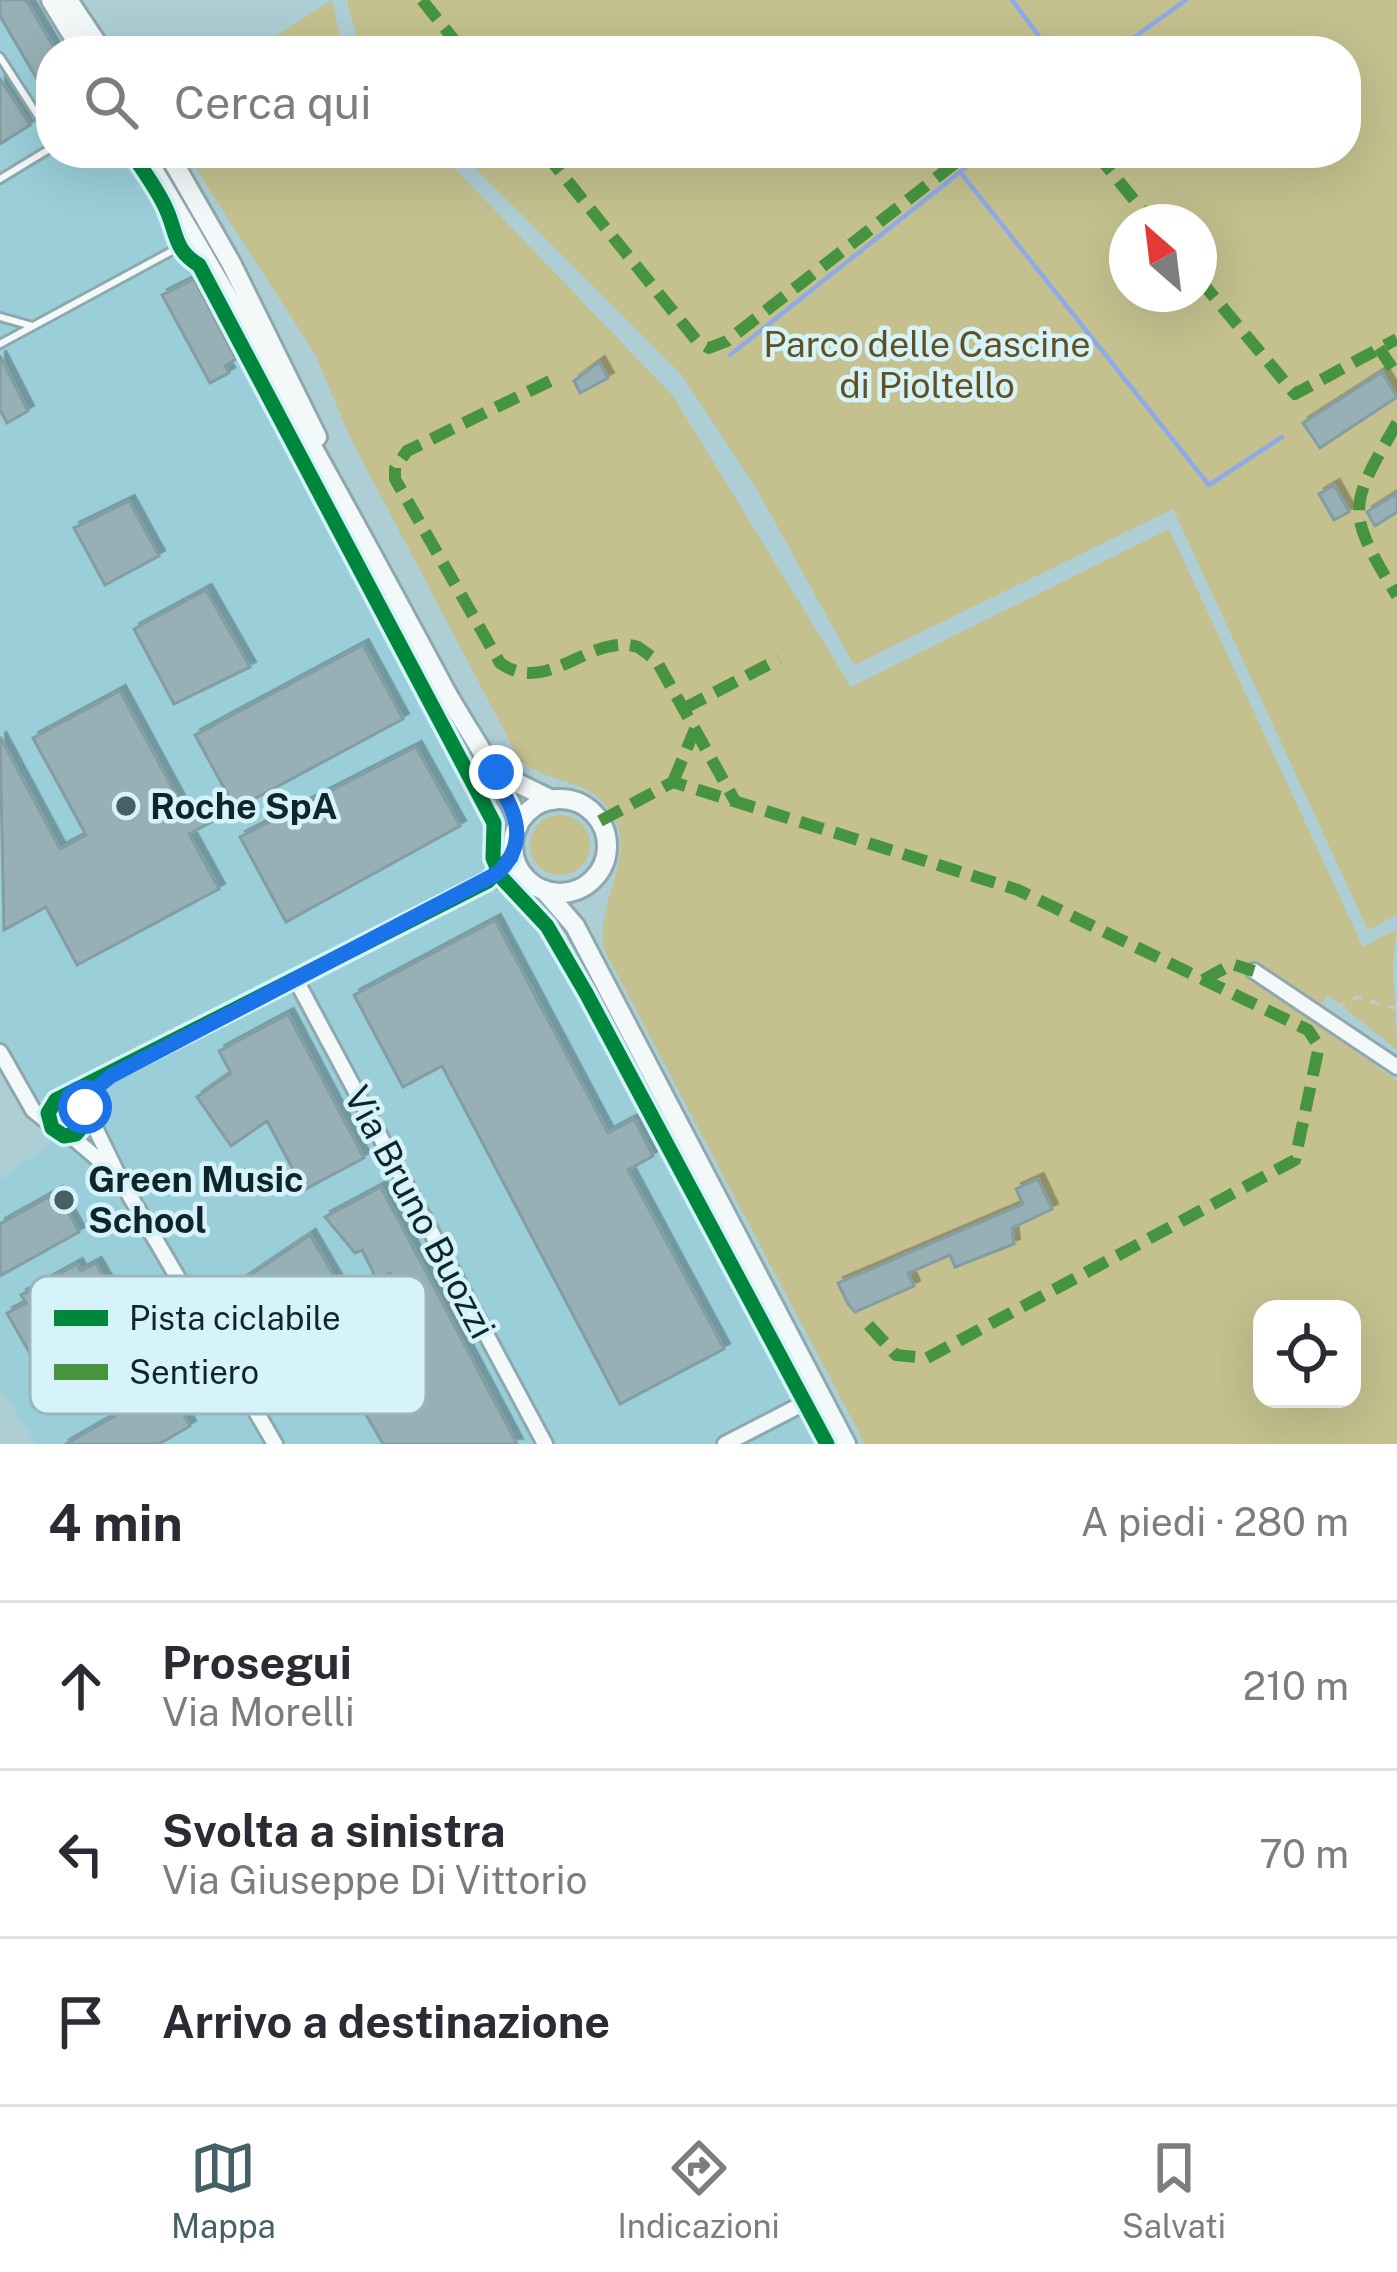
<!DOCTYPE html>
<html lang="it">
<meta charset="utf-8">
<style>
body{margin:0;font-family:"Public Sans",sans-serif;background:#f2f2f3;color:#2b2b33}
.controls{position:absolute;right:36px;bottom:36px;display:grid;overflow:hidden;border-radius:24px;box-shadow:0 12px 48px #0002}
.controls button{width:108px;height:108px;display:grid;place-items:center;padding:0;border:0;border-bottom:3px solid #e1e1e2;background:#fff;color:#2b2b33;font:60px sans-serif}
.compass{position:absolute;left:1109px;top:204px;width:108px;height:108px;border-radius:50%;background:#fff;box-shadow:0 12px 48px #0002;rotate:332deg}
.stop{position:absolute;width:36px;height:36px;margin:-27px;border:9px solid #1a73e8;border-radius:50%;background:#fff}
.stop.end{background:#1a73e8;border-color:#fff;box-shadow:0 3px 12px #0008}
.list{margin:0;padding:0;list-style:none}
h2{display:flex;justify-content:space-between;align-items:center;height:156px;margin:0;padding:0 48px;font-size:51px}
h2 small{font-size:39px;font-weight:400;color:#7c7c81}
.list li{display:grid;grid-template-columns:78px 1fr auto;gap:36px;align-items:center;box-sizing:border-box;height:168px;padding:0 48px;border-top:3px solid #e1e1e2}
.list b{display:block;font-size:45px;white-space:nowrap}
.list p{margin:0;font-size:39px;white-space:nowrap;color:#7c7c81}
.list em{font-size:39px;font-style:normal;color:#7c7c81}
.icon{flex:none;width:66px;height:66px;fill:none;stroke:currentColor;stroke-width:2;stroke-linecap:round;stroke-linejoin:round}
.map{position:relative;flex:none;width:1397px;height:1444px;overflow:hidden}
.search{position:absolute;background:#fff;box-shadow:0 12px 48px #0002;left:36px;right:36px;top:36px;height:132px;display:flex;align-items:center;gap:30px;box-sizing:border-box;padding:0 42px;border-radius:48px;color:#7c7c81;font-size:45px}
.sheet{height:660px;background:#fff}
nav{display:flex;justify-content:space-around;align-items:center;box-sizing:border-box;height:168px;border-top:3px solid #e1e1e2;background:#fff;font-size:33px;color:#7c7c81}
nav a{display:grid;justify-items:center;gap:6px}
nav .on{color:#466166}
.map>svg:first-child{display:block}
</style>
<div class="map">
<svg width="1397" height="1444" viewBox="0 0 1397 1444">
<defs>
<filter id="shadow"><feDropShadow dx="5.5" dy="-5.5" stdDeviation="0" flood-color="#0004"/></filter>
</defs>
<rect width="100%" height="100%" fill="#adced4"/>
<polygon fill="#9acfd9" points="0,0 35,0 66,51 51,51 51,153 129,153 165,211 495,831 492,855 498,875 541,919 819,1444 36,1444 0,1387 0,1180 55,1140 69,1146 86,1136 95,1122 78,1093 45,1100 30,1093 0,1050"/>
<g fill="#c4c18f" fill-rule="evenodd">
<polygon points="332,0 343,51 252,51"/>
<path d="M347,0h1050v915l-29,15 -195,-421 -319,156 -99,-179 -74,-112 -221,-221h886v-102h-986zM1127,222h72v72h-72z"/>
<path d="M186,153h254l233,243 178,291 318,-158 194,418 34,-18 -4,34 4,87 -69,-55 -17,24 86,62v363h-532l-261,-495c-10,-51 44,-105 -3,-149 -24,-22 -59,-19 -82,-41l-168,-320 -36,-85zM1262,1309h90v90h-90z"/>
<circle cx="560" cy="845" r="30"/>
</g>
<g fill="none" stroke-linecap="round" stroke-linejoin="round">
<g stroke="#8faae9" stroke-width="4.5">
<polyline points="1012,0 1050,51"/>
<polyline points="1115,51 1186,0"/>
<polyline points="960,172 1209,485 1282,437"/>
<polyline points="730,355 984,153"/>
</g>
</g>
<g fill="#96b0b5" stroke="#839da2" stroke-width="3" filter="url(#shadow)">
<polygon points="0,0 26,0 56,51 51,51 51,103 0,16"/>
<polygon points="0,79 30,125 0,144"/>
<polygon points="194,279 236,359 225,366 229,373 210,383 162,295"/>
<polygon points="0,356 28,411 7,423 0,410"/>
<polygon points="599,362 608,378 580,393 574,381"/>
<polygon points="1382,372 1397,397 1320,448 1303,423"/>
<polygon points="1334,485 1349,512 1334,520 1319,494"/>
<polygon points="1397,493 1397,512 1375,526 1367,512"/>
<polygon points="129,501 159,556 105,585 74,528"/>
<polygon points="206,590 250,667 174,704 134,629"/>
<polygon points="363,645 403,719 189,834 219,889 77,965 46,907 4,930 0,737 60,849 86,835 33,738 120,691 188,817 228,795 195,735"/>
<polygon points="416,747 460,826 286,922 240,837"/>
<polygon points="495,920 608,1133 634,1119 653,1156 628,1170 724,1349 620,1404 442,1066 403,1087 354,995"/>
<polygon points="288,1014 364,1158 304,1190 267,1121 231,1146 197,1097 231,1073 219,1051"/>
<polygon points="1038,1179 1052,1209 1012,1228 1014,1244 955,1267 950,1255 908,1273 914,1286 855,1312 848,1304 838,1283 1023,1204 1016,1189"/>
<polygon points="381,1187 498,1408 517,1444 383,1444 354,1394 338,1403 333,1393 323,1398 298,1358 256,1383 209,1303 310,1235 374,1344 417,1324 390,1273 377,1280 362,1250 355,1253 325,1217"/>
<polygon points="57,1192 79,1232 0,1276 0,1224"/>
<polygon points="96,1263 147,1353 58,1403 7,1313 26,1303 21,1295 77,1264 81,1271"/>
<polygon points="167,1386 190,1426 159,1444 66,1444"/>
</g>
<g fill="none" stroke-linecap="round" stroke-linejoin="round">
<defs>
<g id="service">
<polyline points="0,57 51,136"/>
<polyline points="0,179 51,148"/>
<polyline points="0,317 32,326"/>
<polyline points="0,344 170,252 188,237"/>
</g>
<g id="minor">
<polyline points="493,880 529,881"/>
<polyline points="1254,971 1397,1067"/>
<polyline points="296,980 545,1444"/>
<polyline points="0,1052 33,1110 49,1123"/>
<polyline points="67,1097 85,1107 120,1179 275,1444"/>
<polyline points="87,1113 85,1127 71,1136 57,1133 48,1119 56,1100 488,881 514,851"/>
<polyline points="71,1136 112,1171"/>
<polyline points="725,1444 820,1395"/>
</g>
<g id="secondary">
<polyline points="51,0 82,51"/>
<polyline points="68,0 102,51"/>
<path d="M143,153c106,176 205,356 302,537 17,32 69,106 73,136"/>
<polyline points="168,153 231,263 317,437"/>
<polyline points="499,774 552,800"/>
<circle cx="560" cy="846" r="47"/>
<polyline points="544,890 575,926 846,1444"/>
</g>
</defs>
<use href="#service" stroke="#8ea8ad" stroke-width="12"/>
<use href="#minor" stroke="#8ea8ad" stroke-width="20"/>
<use href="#secondary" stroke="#8ea8ad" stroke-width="24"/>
<polyline stroke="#c0c9cc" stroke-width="3" stroke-dasharray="9 9" stroke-linecap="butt" points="1337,1007 1357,997 1397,1009"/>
<use href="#service" stroke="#f3f8f9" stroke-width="6"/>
<use href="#minor" stroke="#f3f8f9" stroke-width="14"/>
<use href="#secondary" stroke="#f3f8f9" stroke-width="18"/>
<g stroke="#469440" stroke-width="12" stroke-dasharray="24 12" stroke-linecap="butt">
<polyline points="422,0 463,51"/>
<polyline points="545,153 697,341 709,348 727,341 968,153"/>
<polyline points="1096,153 1152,222"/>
<polyline points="1199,279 1295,394 1397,339"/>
<polyline points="1379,348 1397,375"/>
<path d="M550,381l-143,70 -12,17v11l105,184c48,34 90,-31 138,-16l18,13 79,141"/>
<path d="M1397,423c-49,85 -52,87 0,173"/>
<polyline points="683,709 779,659"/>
<polyline points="673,782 695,729"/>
<polyline points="600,821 673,782 1018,890 1308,1030 1319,1046 1295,1160 927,1358 896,1355 863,1319"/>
<polyline points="1203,980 1232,964 1254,971"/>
</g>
<defs>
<g id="cycleway">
<path d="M132,153c11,18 27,38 35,58 10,23 7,39 32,54l295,558 -1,35 8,19 46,49 39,67 241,451"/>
<polyline points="85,1107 87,1121 76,1134 64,1136 52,1128 48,1113 56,1100 488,881 511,857"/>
</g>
</defs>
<use href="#cycleway" stroke="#d6f3f9" stroke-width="22"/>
<use href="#cycleway" stroke="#00873e" stroke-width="15"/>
</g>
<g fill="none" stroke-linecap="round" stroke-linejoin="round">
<path stroke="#1a73e8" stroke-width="15" d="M85,1107l10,-18 16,-13 387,-203c40,-40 7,-77 -16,-114l14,13"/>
</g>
<g fill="#466166" stroke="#d6f3f9" stroke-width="4.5">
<circle cx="126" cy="806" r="12"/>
<circle cx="64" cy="1200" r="12"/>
</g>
<g text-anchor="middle" stroke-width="9" stroke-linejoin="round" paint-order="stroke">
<g font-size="36" fill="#605125" stroke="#d6f3f9">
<text x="927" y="357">Parco delle Cascine<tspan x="927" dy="41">di Pioltello</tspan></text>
</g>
<g font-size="36" font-weight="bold" fill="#0e262b" stroke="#d6f3f9" text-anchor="start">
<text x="150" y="819">Roche SpA</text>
<text x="88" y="1192">Green Music<tspan x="88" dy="41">School</tspan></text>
</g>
<g font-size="36" fill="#0e262b" stroke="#d6f3f9">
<text transform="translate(420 1212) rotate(62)" y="13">Via Bruno Buozzi</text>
</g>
</g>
<rect x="30" y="1276" width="396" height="138" rx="18" fill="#d6f3f9" stroke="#9ab6bb" stroke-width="3"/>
<rect x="54" y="1310" width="54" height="16" fill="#00873e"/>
<rect x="54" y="1364" width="54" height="16" fill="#469440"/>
<g font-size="33" fill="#0e262b">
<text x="129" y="1330">Pista ciclabile</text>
<text x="129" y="1384">Sentiero</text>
</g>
</svg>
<div class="controls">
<button><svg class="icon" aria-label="locate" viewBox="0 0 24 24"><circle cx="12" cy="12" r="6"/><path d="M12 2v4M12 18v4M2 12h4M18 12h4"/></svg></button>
</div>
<svg class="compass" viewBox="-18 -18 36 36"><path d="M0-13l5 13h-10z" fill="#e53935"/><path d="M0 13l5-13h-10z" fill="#7c7c81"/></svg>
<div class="stop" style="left:85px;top:1107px"></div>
<div class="stop end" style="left:496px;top:772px"></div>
<div class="search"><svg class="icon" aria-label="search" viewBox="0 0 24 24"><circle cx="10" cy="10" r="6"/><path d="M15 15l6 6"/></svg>Cerca qui</div>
</div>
<section class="sheet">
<h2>4 min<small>A piedi · 280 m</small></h2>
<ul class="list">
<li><svg class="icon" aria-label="ahead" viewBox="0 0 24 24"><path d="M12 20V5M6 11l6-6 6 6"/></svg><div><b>Prosegui</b><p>Via Morelli</p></div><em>210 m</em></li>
<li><svg class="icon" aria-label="left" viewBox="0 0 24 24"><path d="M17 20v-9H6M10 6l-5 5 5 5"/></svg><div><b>Svolta a sinistra</b><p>Via Giuseppe Di Vittorio</p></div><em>70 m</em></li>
<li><svg class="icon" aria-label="arrive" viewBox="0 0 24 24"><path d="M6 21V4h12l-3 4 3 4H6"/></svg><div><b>Arrivo a destinazione</b></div></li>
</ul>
</section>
<nav>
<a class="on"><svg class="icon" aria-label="map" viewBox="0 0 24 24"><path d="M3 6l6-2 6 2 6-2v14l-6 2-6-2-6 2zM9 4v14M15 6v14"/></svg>Mappa</a>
<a><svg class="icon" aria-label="directions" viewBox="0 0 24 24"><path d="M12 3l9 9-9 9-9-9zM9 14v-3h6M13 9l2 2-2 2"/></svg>Indicazioni</a>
<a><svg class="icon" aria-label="saved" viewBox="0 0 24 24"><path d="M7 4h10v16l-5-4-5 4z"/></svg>Salvati</a>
</nav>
